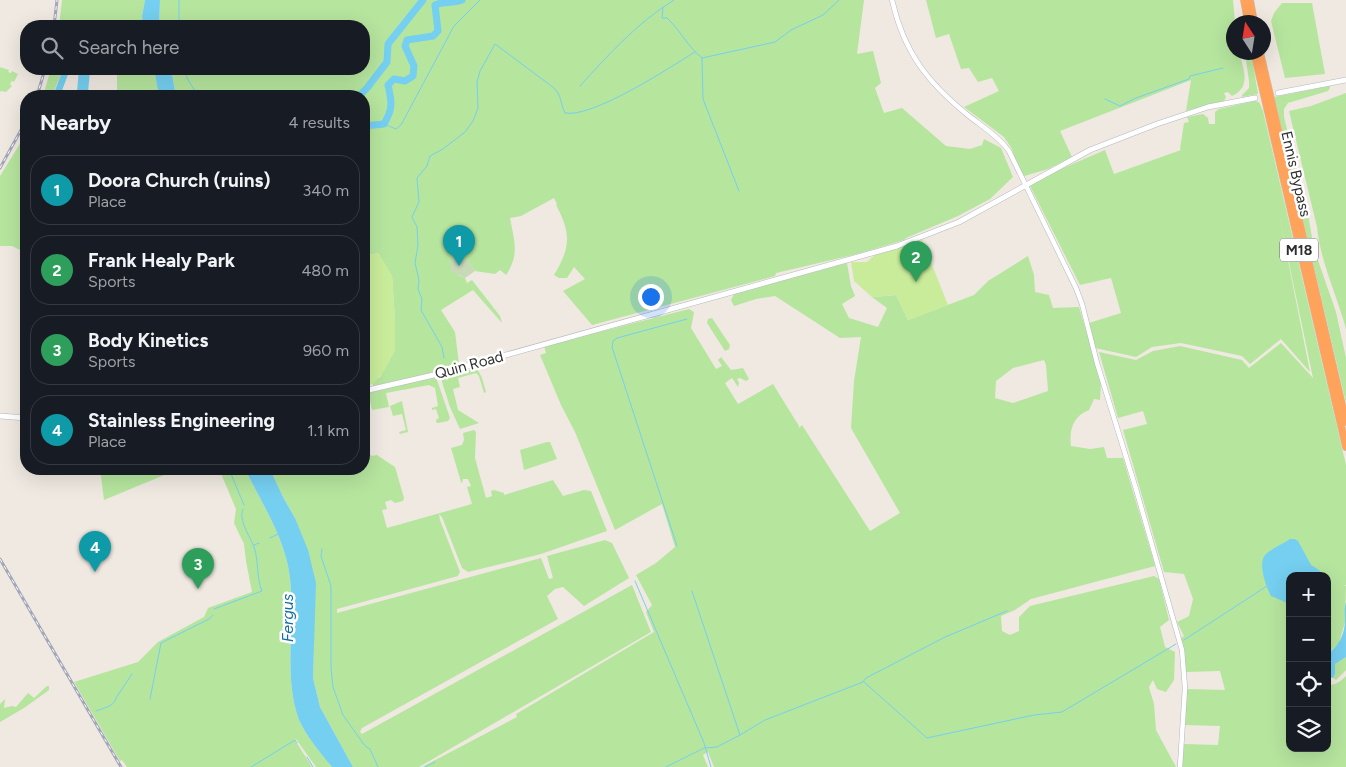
<!DOCTYPE html>
<meta charset="utf-8">
<style>
body{margin:0;font-family:Figtree,sans-serif;background:#20242c;color:#f1f3f6}
.controls{position:absolute;right:15px;bottom:15px;display:grid;overflow:hidden;border-radius:10px;box-shadow:0 5px 20px #0002}
.controls button{width:45px;height:45px;display:grid;place-items:center;padding:0;border:0;border-bottom:1px solid #363941;background:#171b24;color:#f1f3f6;font:25px sans-serif}
.compass{position:absolute;left:1226px;top:15px;width:45px;height:45px;border-radius:50%;background:#171b24;box-shadow:0 5px 20px #0002;rotate:348deg}
.you{position:absolute;left:650px;top:296px;width:18px;height:18px;margin:-12px;border:4px solid #fff;border-radius:50%;background:#1a73e8;box-shadow:0 0 0 8px #1a73e833}
.badge{display:grid;place-items:center;width:32px;height:32px;border-radius:50%;background:#b45309;color:#fff;font-size:16px;font-weight:700}
.pin{position:absolute;translate:-50% -41px;filter:drop-shadow(0 1px 2px #0008)}
.pin::after{content:'';position:absolute;top:26px;width:18px;height:15px;background:inherit;clip-path:polygon(0 0,100% 0,50% 100%)}
.list{margin:0;padding:0;list-style:none}
h2{display:flex;justify-content:space-between;align-items:center;height:65px;margin:0;padding:0 20px;font-size:21px}
h2 small{font-size:16px;font-weight:400;color:#9ea1a6}
.list li{display:grid;grid-template-columns:32px 1fr auto;gap:15px;align-items:center;box-sizing:border-box;height:70px;margin:0 10px 10px;padding:0 10px;border:1px solid #363941;border-radius:20px}
.list b{display:block;font-size:19px;white-space:nowrap}
.list p{margin:0;font-size:16px;white-space:nowrap;color:#9ea1a6}
.list em{font-size:16px;font-style:normal;color:#9ea1a6}
.icon{flex:none;width:28px;height:28px;fill:none;stroke:currentColor;stroke-width:2;stroke-linecap:round;stroke-linejoin:round}
.map{position:relative;flex:none;width:1346px;height:767px;overflow:hidden}
.search{position:absolute;background:#171b24;box-shadow:0 5px 20px #0002;left:20px;top:20px;width:350px;height:55px;display:flex;align-items:center;gap:12px;box-sizing:border-box;padding:0 18px;border-radius:20px;color:#9ea1a6;font-size:19px}
.panel{position:absolute;background:#171b24;box-shadow:0 5px 20px #0002;left:20px;top:90px;width:350px;height:385px;border-radius:20px}
.map>svg:first-child{display:block}
</style>
<div class="map">
<svg width="1346" height="767" viewBox="0 0 1346 767">
<rect width="100%" height="100%" fill="#efe9e1"/>
<g fill="#b6e59e" fill-rule="evenodd">
<polygon points="62,0 145,0 142,16 143,26 59,26"/>
<path d="M160,0h704l-7,54 16,-3 8,32 -6,5 9,25 18,-5 44,38 24,3 12,-4 2,-6 17,9 12,29 -23,22 -32,17 -52,22 -2,2 -47,14 -81,19 -1,3 -183,49 -29,-34 22,-12 -11,-12 -7,11h-8l-5,-3c17,-28 17,-42 2,-70l1,-1 -3,-6 -33,18 -11,2c4,22 10,37 -4,57l-6,-5 -5,4 -20,-3 -8,-11 -9,15 7,3 2,5 5,-3 28,36 2,7 -29,-33 -32,20 14,22 4,32 -33,10 -53,12 -1,-6 8,-3 15,-27v-29l-3,-45 -14,-23 -14,3v-160h-188l-5,-27h193v-43h-205z"/>
<path d="M926,0h307l2,22h-1v30l6,1c3,18 12,33 -8,43l-4,-4 -4,1 2,4 -2,4 -38,10 5,-31 -131,51 12,26 -24,12 -27,8 -9,-28 -8,-12 -40,-30 35,-16 -7,-13 -14,4 -9,-14 -8,1 -12,-35 -13,4z"/>
<polygon points="1282,3 1312,3 1325,74 1285,78 1271,21 1274,13"/>
<polygon points="1245,53 1251,53 1258,94 1242,97 1242,95 1249,88 1249,81"/>
<polygon points="0,67 9,70 8,72 11,73 12,71 18,74 14,82 12,81 10,84 12,86 6,92 1,91 0,92"/>
<polygon points="51,69 63,69 52,96 43,96"/>
<polygon points="117,69 154,69 159,96 117,96"/>
<polygon points="1330,86 1330,88 1328,91 1288,103 1284,109 1284,117 1307,209 1314,249 1336,312 1346,358 1346,403 1274,97"/>
<path d="M1346,93v236c-9,-33 -26,-69 -29,-102l-28,-116 22,-5z"/>
<path d="M1255,101l4,1 4,9 83,354v120h-2l2,1 -1,36 -6,21 -12,12v-79h-37v172h37v-63c9,0 13,-3 19,-9v91h-164l2,-23 34,1 2,-19 -35,-1 2,-36 38,1 -5,-19 -34,1 -5,-34 3,-2 -7,-14 12,-6 4,-17 -9,-25 -20,-2 -41,-142 24,-6 -4,-13 -25,7 -19,-66 37,8 17,-9 27,-5 62,14 7,8 32,-25 32,35 -34,-163 31,157 -29,-33 -31,25 -8,-8 -61,-13 -29,4 -16,10 -41,-9 -6,-25 32,-10 -10,-35 -31,7 -50,-99 31,-17 44,-19 9,24 67,-24 -1,-1 4,-26 5,-1 -2,-5 16,-3 5,4 1,6h6v-12l4,-3z"/>
<polygon points="26,134 26,253 12,246 0,246 0,176"/>
<path d="M1028,256l6,19 1,17 14,3 4,13 26,-1 22,75 -1,18 -6,-1 -5,11c-16,6 -20,20 -18,36l19,3 14,-2 3,11h16l32,108 -124,33 -16,11 -14,6 1,15 8,4 9,-4v-14l11,-11 124,-30 5,3 10,41 -9,7 5,20 10,5 -1,28 -8,12 -9,-3 -4,-9 -4,7 5,17 2,26 20,37h-462l-6,-15 -5,3 5,12h-286l93,-49 2,-1 -1,-3 138,-82 -8,-20 6,-7 -16,-30 20,-12 19,-16 -13,-43 -47,26 -40,-98 -14,-27 -21,-50 6,-2 -2,-7 145,-37 5,3 -3,16 25,41 6,-3 -4,-6 3,-3 10,13 12,-2 6,11 -3,2 -6,-3 -3,1 2,4 -1,4 -6,-9 -7,5 13,21 35,-20 26,42v2l3,-3 68,106 30,-18 -49,-85 3,-47 7,-44 -21,1 -65,-42 -19,3 -22,7 -3,-6 3,-6 113,-31 4,23 4,10 -13,8 7,14 29,9 9,-19 -15,-11 24,-2 12,25 66,-25 14,-14zM1044,360l2,5 2,26 -35,12 -18,-5 1,-17 17,-13z"/>
<polygon points="712,318 730,345 729,349 725,351 707,323 708,319"/>
<polygon points="476,366 482,378 486,392 484,393 479,376 476,373 458,378 460,387 453,389 458,410 479,423 460,429 450,407 441,379 444,374"/>
<polygon points="433,377 437,380 450,418 448,421 438,423 436,422 436,420 439,418 436,409 432,410 432,408 438,406 435,388 429,385 386,393 389,407 372,410 369,397 364,397 364,394"/>
<polygon points="402,401 408,432 400,434 399,432 406,430 402,414 393,416 390,406"/>
<polygon points="474,430 476,432 475,458 486,498 492,496 491,491 494,490 504,493 504,495 553,480 563,496 584,490 591,491 607,531 541,554 468,572 462,568 442,517 439,514 440,520 460,572 458,576 337,609 337,613 541,558 549,579 553,578 547,556 605,540 612,543 629,578 584,606 563,587 555,589 547,596 558,619 362,728 360,732 362,734 632,585 651,632 419,767 353,767 320,707 313,678 314,639 295,518 283,497 270,469 364,469 364,431 368,453 372,456 377,455 395,467 404,498 403,501 395,503 391,500 385,502 387,509 382,510 387,528 472,504 467,487 471,486 468,479 463,479 462,483 461,482 451,448 462,445 464,440 463,433"/>
<polygon points="547,442 550,442 557,459 524,470 520,450"/>
<polygon points="100,469 174,469 174,471 104,500"/>
<path d="M219,469h26c15,31 36,63 43,97 10,48 -6,104 10,151 5,15 23,37 34,50h-16l-20,-28 -1,1 17,27h-185l-5,-7 -2,1 -46,-79 64,-20 20,-20 46,-25 4,-9 44,-16 -6,-31 -2,-17 -10,-21 2,-14z"/>
<polygon points="1346,657 1346,670 1336,680 1333,678 1335,674 1335,664"/>
<polygon points="47,686 49,686 49,690 24,708 0,722 0,704 5,699 4,708 12,706 16,707 28,693 34,698"/>
</g>
<path fill="#c8d9b8" d="M457,254l10,6 8,11 -10,7 -14,-7c-1,-8 -2,-13 6,-17z"/>
<g fill="#c9ec9a">
<polygon points="922,240 948,305 908,320 896,295 872,297 854,281 851,262 867,262 876,254"/>
<polygon points="378,253 392,276 395,321 395,350 384,371 373,384 364,386 364,256"/>
</g>
<g fill="#75cff0">
<polygon points="145,0 160,0 159,26 143,26 142,16"/>
<polygon points="63,69 70,69 60,96 53,96"/>
<polygon points="154,69 171,69 176,96 159,96"/>
<polygon points="79,70 90,71 88,92 77,91"/>
<path d="M245,469h25l13,28 12,21 13,32 8,33 -3,95 7,29 33,60h-21c-11,-13 -29,-35 -34,-50 -16,-47 0,-103 -10,-151 -7,-34 -28,-66 -43,-97z"/>
<path d="M1290,539h5l3,2 13,24 8,5 2,3 -2,3h-29v29l-7,-4 -12,-5c-5,-9 -14,-34 -5,-42 6,-6 17,-10 24,-15z"/>
<path d="M1346,602v55l-11,7v10l-2,4 -6,-2v-21c12,-10 18,-20 18,-36 0,-6 -1,-11 1,-17z"/>
</g>
<g fill="none" stroke-linecap="round" stroke-linejoin="round">
<g stroke="#75cff0" stroke-width="1">
<path d="M663,7l-1,11h5c13,12 21,29 35,40l73,-16 16,-12 32,-15 16,-15"/>
<polyline points="179,26 179,0"/>
<polyline points="702,58 703,99 739,191"/>
<polyline points="184,69 187,78 198,96"/>
<path d="M580,86c28,-31 58,-64 94,-86"/>
<polyline points="1105,99 1120,106 1136,98 1189,79 1190,76 1223,68"/>
<polyline points="384,124 396,129 401,125 454,26 480,0"/>
<path d="M444,358l-2,-11 -21,-37 1,-11 -4,-10 1,-9 -4,-17 3,-18 -1,-18 -5,-10 7,-15 -2,-24 10,-12 3,-10 13,-7 22,-17 8,-11 5,-13 -1,-26 3,-11 15,-27 59,44c8,8 6,15 11,25 28,5 104,-45 130,-61"/>
<polyline points="229,469 244,505"/>
<polyline points="270,538 278,534"/>
<polyline points="254,545 259,543"/>
<polyline points="677,546 612,347 613,341 617,338 687,319"/>
<polyline points="322,549 321,556 331,586 331,668 333,687 343,715 365,746 370,749 378,767"/>
<polyline points="635,581 704,743 711,767"/>
<polyline points="692,591 740,735"/>
<path d="M214,609l48,-18c-6,-14 -3,-30 -8,-44 -4,-11 -16,-27 -11,-38"/>
<polyline points="1184,640 1267,586"/>
<polyline points="864,682 927,738 1034,715 1062,712 1176,644"/>
<polyline points="150,699 161,643 209,619 213,615"/>
<path d="M96,711c7,-3 18,-4 20,-13l16,-24"/>
<polyline points="307,757 313,767"/>
<polyline points="251,767 295,740 297,743"/>
<polyline points="425,767 435,762"/>
<polyline points="666,767 704,748 717,747 740,735 765,720 863,682 866,678 945,637 1007,611"/>
</g>
<g stroke="#75cff0" stroke-width="7">
<polyline points="359,96 367,88 387,62 388,44 423,0"/>
<path d="M364,126l20,-2c9,-15 8,-22 4,-39l6,-6 11,2 8,-5 1,-10 -9,-20 2,-6 26,-4 5,-5 -3,-26c9,-4 17,-1 27,-5"/>
</g>
<defs>
<path id="tertiary" d="M892,0c12,53 36,83 77,116 14,11 30,21 40,35l67,137 6,16 15,59 39,126 46,161 3,38 -5,79"/>
<g id="secondary">
<polyline points="1278,93 1346,80"/>
<polyline points="364,391 438,374 897,246 959,222 1090,150 1157,124 1208,107 1255,98"/>
<polyline points="0,416 26,418"/>
</g>
<g id="motorway">
<polyline points="1244,0 1248,22"/>
<polyline points="1250,0 1254,22"/>
<polyline points="1254,52 1346,447"/>
<polyline points="1260,52 1346,422"/>
</g>
</defs>
<use href="#tertiary" stroke="#b4b7c1" stroke-width="5.5"/>
<use href="#secondary" stroke="#b4b7c1" stroke-width="6"/>
<use href="#motorway" stroke="#c9c9c9" stroke-width="8"/>
<use href="#tertiary" stroke="#fff" stroke-width="4.5"/>
<use href="#secondary" stroke="#fff" stroke-width="5"/>
<use href="#motorway" stroke="#ffa35c" stroke-width="7"/>
<defs>
<g id="rail">
<polyline points="54,26 57,0"/>
<polyline points="37,96 45,69"/>
<polyline points="0,168 26,121"/>
<polyline points="0,559 121,767"/>
</g>
</defs>
<use href="#rail" stroke="#a3a6b8" stroke-width="3"/>
<use href="#rail" stroke="#fff" stroke-width="1" stroke-dasharray="4" stroke-linecap="butt"/>
</g>
<g text-anchor="middle" stroke-width="5" stroke-linejoin="round" paint-order="stroke">
<rect fill="#fff" stroke="#6d6d6d" stroke-width="1" x="1280" y="238.5" width="38" height="23" rx="4"/>
<g font-size="14" font-weight="bold" fill="#2e2e2e">
<text x="1299" y="255">M18</text>
</g>
<g font-size="15" fill="#2e2e2e" stroke="#fff">
<text transform="translate(1296 174) rotate(77)" y="5">Ennis Bypass</text>
<text transform="translate(469 365) rotate(-15)" y="5">Quin Road</text>
</g>
<g font-size="16" font-style="italic" fill="#0d6fa3" stroke="#fff">
<text transform="translate(287 618) rotate(-90)" y="6">Fergus</text>
</g>
</g>
</svg>
<div class="controls">
<button>+</button>
<button>−</button>
<button><svg class="icon" aria-label="locate" viewBox="0 0 24 24"><circle cx="12" cy="12" r="6"/><path d="M12 2v4M12 18v4M2 12h4M18 12h4"/></svg></button>
<button><svg class="icon" aria-label="layers" viewBox="0 0 24 24"><path d="M12 4l9 5-9 5-9-5zM3 14l9 5 9-5"/></svg></button>
</div>
<svg class="compass" viewBox="-18 -18 36 36"><path d="M0-13l5 13h-10z" fill="#e53935"/><path d="M0 13l5-13h-10z" fill="#9ea1a6"/></svg>
<div class="you"></div>
<div class="pin badge" style="left:459px;top:266px;background:#0f9aa8">1</div>
<div class="pin badge" style="left:916px;top:282px;background:#2e9e5b">2</div>
<div class="pin badge" style="left:198px;top:589px;background:#2e9e5b">3</div>
<div class="pin badge" style="left:95px;top:572px;background:#0f9aa8">4</div>
<div class="search"><svg class="icon" aria-label="search" viewBox="0 0 24 24"><circle cx="10" cy="10" r="6"/><path d="M15 15l6 6"/></svg>Search here</div>
<section class="panel">
<h2>Nearby<small>4 results</small></h2>
<ul class="list">
<li><span class="badge" style="background:#0f9aa8">1</span><div><b>Doora Church (ruins)</b><p>Place</p></div><em>340 m</em></li>
<li><span class="badge" style="background:#2e9e5b">2</span><div><b>Frank Healy Park</b><p>Sports</p></div><em>480 m</em></li>
<li><span class="badge" style="background:#2e9e5b">3</span><div><b>Body Kinetics</b><p>Sports</p></div><em>960 m</em></li>
<li><span class="badge" style="background:#0f9aa8">4</span><div><b>Stainless Engineering</b><p>Place</p></div><em>1.1 km</em></li>
</ul>
</section>
</div>
